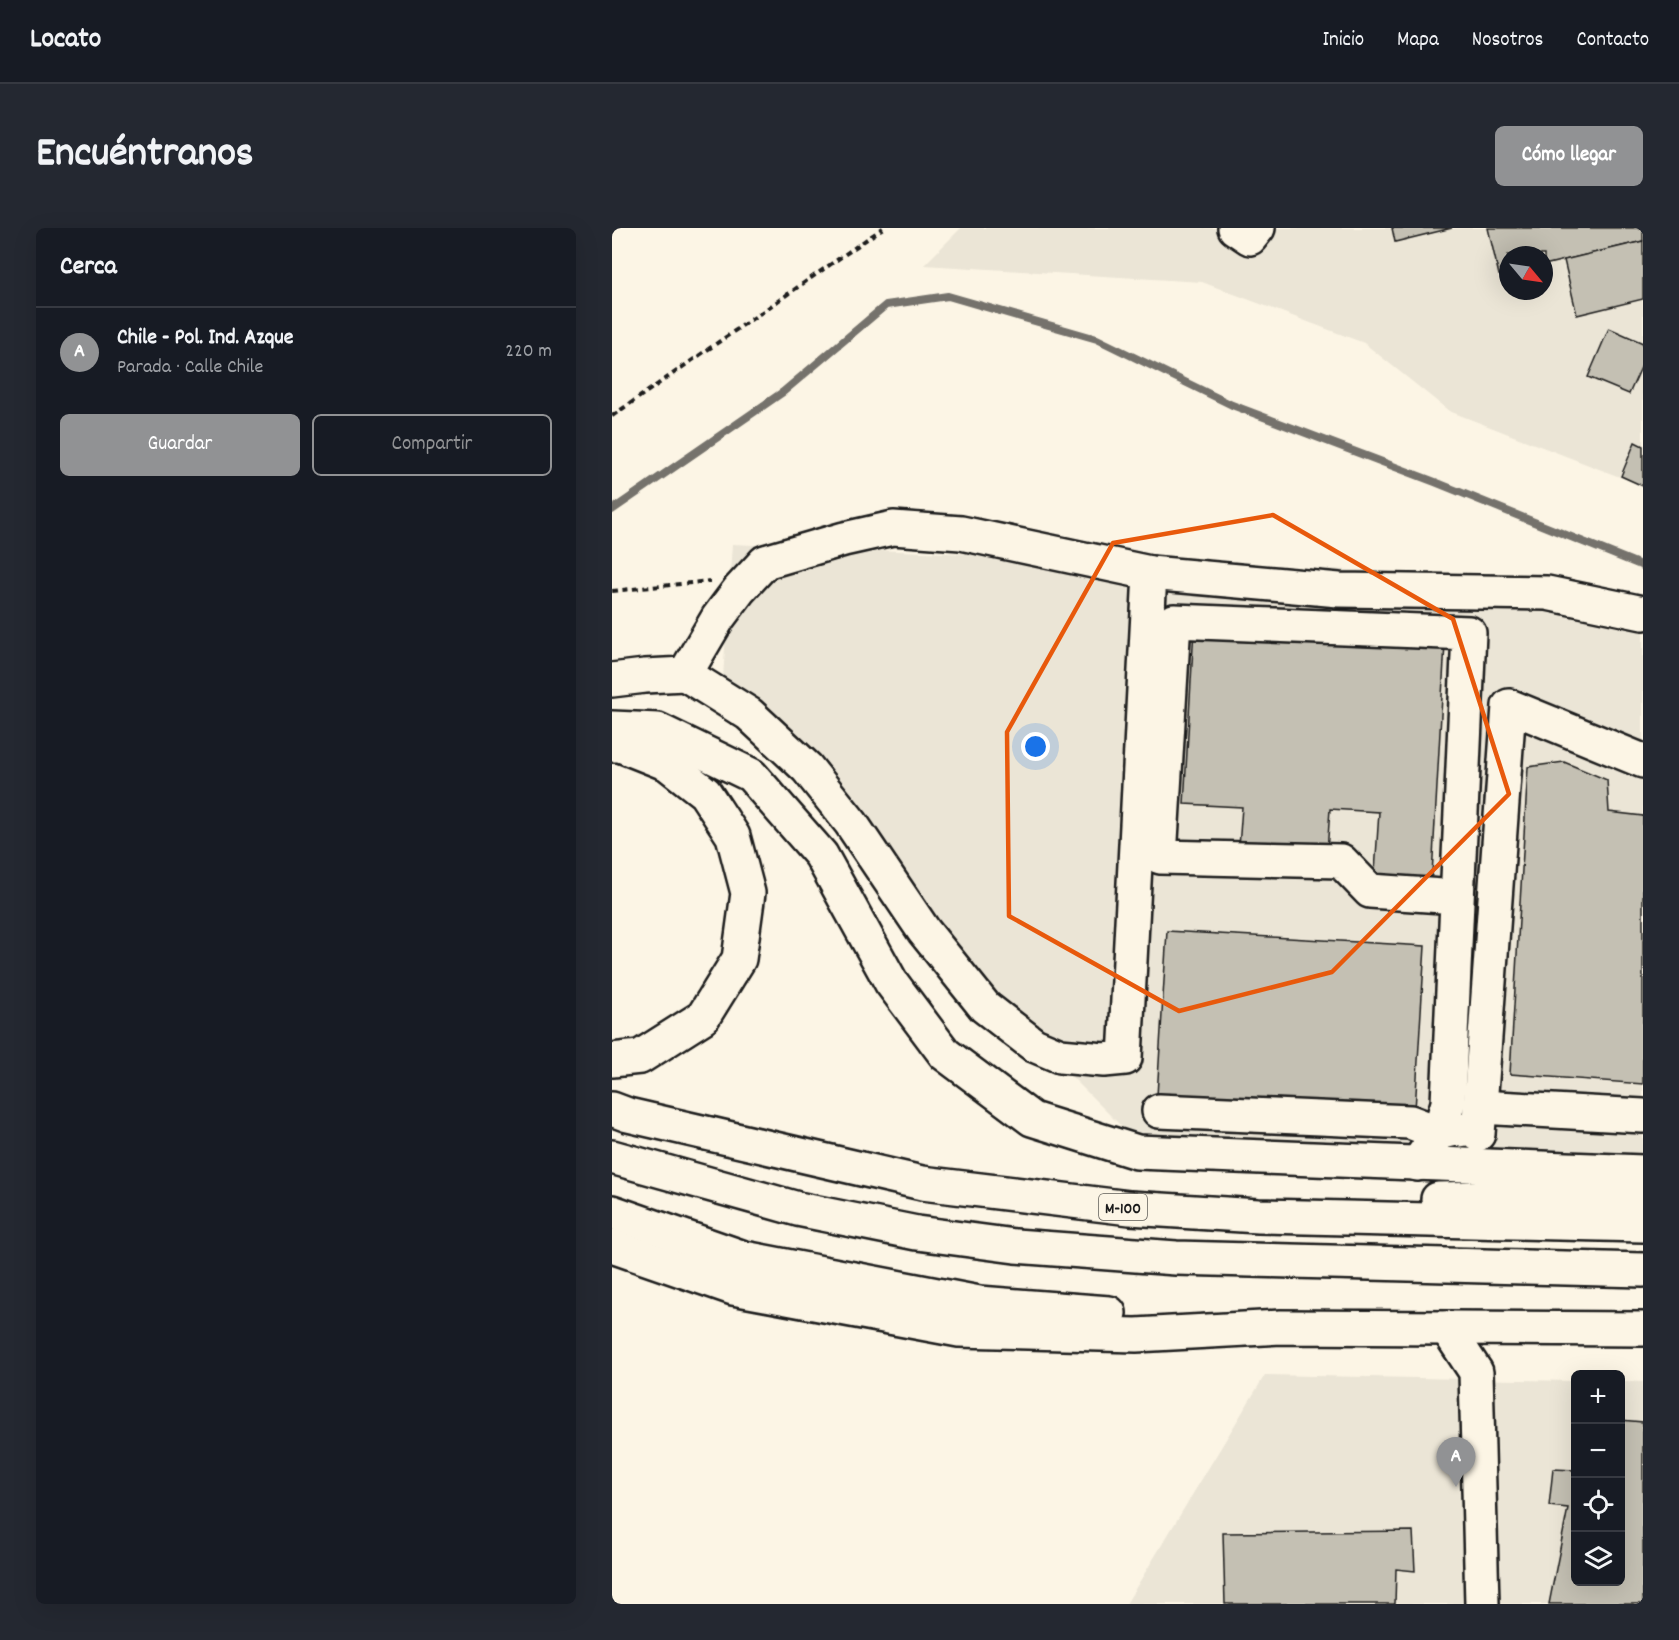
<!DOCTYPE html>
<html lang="es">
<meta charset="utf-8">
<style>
body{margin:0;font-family:Dekko,sans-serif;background:#242831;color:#f1f3f6}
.controls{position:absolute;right:18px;bottom:18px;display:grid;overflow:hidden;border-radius:9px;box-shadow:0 6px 24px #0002}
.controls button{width:54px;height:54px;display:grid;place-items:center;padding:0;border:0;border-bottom:2px solid #363941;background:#171b24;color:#f1f3f6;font:30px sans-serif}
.compass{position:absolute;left:887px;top:18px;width:54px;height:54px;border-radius:50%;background:#171b24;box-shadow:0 6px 24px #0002;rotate:119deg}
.you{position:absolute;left:424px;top:519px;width:21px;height:21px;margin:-15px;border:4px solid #fff;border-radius:50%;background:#1a73e8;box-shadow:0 0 0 9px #1a73e833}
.badge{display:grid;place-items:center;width:39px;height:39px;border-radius:50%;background:#919294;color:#fff;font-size:20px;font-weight:700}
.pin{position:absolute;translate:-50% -50px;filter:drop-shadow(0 2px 3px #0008)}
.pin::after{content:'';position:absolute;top:32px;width:21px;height:18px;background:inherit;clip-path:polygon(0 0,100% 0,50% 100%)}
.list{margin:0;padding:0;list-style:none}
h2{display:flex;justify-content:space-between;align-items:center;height:78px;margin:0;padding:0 24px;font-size:26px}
h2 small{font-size:20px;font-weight:400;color:#9ea1a6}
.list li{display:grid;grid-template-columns:39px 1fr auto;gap:18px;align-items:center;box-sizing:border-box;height:90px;padding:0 24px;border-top:2px solid #363941}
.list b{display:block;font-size:22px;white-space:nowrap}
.list p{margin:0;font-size:20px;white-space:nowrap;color:#9ea1a6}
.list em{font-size:20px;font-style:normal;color:#9ea1a6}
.actions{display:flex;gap:12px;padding:18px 24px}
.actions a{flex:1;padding:14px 0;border:2px solid #919294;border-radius:9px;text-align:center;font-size:21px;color:#919294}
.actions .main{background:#919294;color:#fff}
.icon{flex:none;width:33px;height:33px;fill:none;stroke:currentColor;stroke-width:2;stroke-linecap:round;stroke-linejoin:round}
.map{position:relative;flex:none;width:1031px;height:1376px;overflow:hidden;border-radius:9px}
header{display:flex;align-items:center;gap:36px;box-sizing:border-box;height:84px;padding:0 30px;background:#171b24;border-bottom:2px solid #363941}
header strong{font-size:28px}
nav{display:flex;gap:33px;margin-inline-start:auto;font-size:21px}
.intro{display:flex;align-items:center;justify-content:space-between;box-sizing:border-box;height:144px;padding:0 36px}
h1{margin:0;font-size:42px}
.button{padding:15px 27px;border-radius:9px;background:#919294;color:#fff;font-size:21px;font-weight:700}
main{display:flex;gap:36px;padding:0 36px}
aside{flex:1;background:#171b24;border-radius:9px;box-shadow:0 6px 24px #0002}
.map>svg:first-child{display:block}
</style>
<header>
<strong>Locato</strong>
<nav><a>Inicio</a><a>Mapa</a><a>Nosotros</a><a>Contacto</a></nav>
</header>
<div class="intro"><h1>Encuéntranos</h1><a class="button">Cómo llegar</a></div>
<main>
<aside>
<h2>Cerca<small></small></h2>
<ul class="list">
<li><span class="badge">A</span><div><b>Chile - Pol. Ind. Azque</b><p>Parada · Calle Chile</p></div><em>220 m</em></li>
</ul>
<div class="actions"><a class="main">Guardar</a><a>Compartir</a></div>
</aside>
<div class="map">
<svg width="1031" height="1376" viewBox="0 0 1031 1376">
<rect width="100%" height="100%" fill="#fcf5e5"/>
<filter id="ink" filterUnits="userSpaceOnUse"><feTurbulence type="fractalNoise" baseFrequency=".0167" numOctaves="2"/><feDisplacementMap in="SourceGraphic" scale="12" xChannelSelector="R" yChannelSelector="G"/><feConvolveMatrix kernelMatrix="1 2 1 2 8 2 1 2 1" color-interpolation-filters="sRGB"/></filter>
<g filter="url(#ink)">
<g fill="#ebe5d6" fill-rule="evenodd">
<path d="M349,0h682v258l-194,-75 -85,-68 -162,-61 -278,-17zM896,27h36v36h-36z"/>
<polygon points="120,316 765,343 1031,383 1031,931 519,908 458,847 367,784 186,543 109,479"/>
<polygon points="653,1147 963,1153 963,1354 1008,1354 1009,1153 1031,1154 1031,1376 514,1376"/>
</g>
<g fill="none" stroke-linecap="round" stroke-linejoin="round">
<polyline stroke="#75726c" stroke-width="8" points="0,282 171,164 274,77 336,68 485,111 620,177 823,254 1031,338"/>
</g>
<g fill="#c4c0b3" stroke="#1c1c1c" stroke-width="1.5">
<polygon points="780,0 840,0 783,14"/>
<polygon points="876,0 1031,0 1031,13 932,37 932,27 896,27 896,45 887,47"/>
<polygon points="1031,13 1031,71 965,87 952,32"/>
<polygon points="997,100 1031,115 1031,135 1017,166 976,149"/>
<polygon points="1023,214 1031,218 1031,258 1009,248"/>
<polygon points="582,401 833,415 820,647 800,661 762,659 767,584 718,581 715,624 627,619 630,579 572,576"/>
<polygon points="952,534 995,552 997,584 1031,588 1031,856 898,846 916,539"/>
<polygon points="555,703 813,718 803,882 545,868"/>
<polygon points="1008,1192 1031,1194 1031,1376 937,1376 956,1280 937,1278 941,1241 963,1242 963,1354 1008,1354"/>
<polygon points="801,1303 803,1343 784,1341 783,1376 613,1376 611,1305"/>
</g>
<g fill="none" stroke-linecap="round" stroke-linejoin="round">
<defs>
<g id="minor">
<polyline points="623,0 638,10 646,0"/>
<polyline points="73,446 137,486 195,540 239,595 312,703 373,779 422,817 448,828 492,832 513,830 538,345"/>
<polyline points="0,452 33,448 73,446 106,390 127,362 153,334 232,311 281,300 349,305 538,345 727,362 935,365 1031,385"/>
<polyline points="0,500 46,502 139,547 209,627 279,754 333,826 420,891 525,924 1031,944"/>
<polyline points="868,879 1031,888"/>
<polyline points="547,883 798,894 827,905 844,901 848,902"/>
<polyline points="866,906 897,478 1031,533"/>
<polyline points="805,936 827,905 836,875 857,405 562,393 548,629 729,633 758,663 845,669"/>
<polyline points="0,984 132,1030 367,1075 497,1085"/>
<polyline points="0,1018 121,1060 347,1102 524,1107 669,1099 1031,1101"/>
<polyline points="835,1100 864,1144 870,1376"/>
</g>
<g id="highway">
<polyline points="0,517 8,517 56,536 93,565 121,608 136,665 127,731 91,789 28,829 0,832"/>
<polyline points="0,881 16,887 310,955 518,980 646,988 1031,997"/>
<polyline points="0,929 186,981 305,1005 403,1018 564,1030 1031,1042"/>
<polyline points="826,971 1031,967"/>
</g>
</defs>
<use href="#minor" stroke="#1c1c1c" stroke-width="38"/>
<use href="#highway" stroke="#1c1c1c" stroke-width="38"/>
<g stroke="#1c1c1c" stroke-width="4" stroke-dasharray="6 4.5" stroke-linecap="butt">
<polyline points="0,188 271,0"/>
<polyline points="0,363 98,353"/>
</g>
<use href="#minor" stroke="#fcf5e5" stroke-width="33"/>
<use href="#highway" stroke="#fcf5e5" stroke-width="33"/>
</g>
</g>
<path fill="none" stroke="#e8590c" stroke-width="4.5" stroke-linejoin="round" d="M661,287l180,104 56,175 -177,178 -153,39 -170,-95 -2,-184 106,-189z"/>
<g text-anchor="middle" stroke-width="6" stroke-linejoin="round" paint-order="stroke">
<rect fill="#fcf5e5" stroke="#5f5d58" stroke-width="1.5" x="487" y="966" width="48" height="26" rx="4.5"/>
<g font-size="16" font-weight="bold" fill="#1c1c1c">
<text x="511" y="985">M-100</text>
</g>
</g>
</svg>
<div class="controls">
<button>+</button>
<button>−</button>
<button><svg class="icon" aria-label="locate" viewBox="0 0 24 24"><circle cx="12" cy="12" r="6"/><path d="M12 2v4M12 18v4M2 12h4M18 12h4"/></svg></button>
<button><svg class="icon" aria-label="layers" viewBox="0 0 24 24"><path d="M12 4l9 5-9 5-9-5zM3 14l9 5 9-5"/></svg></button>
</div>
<svg class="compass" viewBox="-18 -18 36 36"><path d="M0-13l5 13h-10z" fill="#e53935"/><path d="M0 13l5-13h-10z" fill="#9ea1a6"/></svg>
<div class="you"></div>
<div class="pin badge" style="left:844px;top:1259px">A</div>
</div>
</main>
